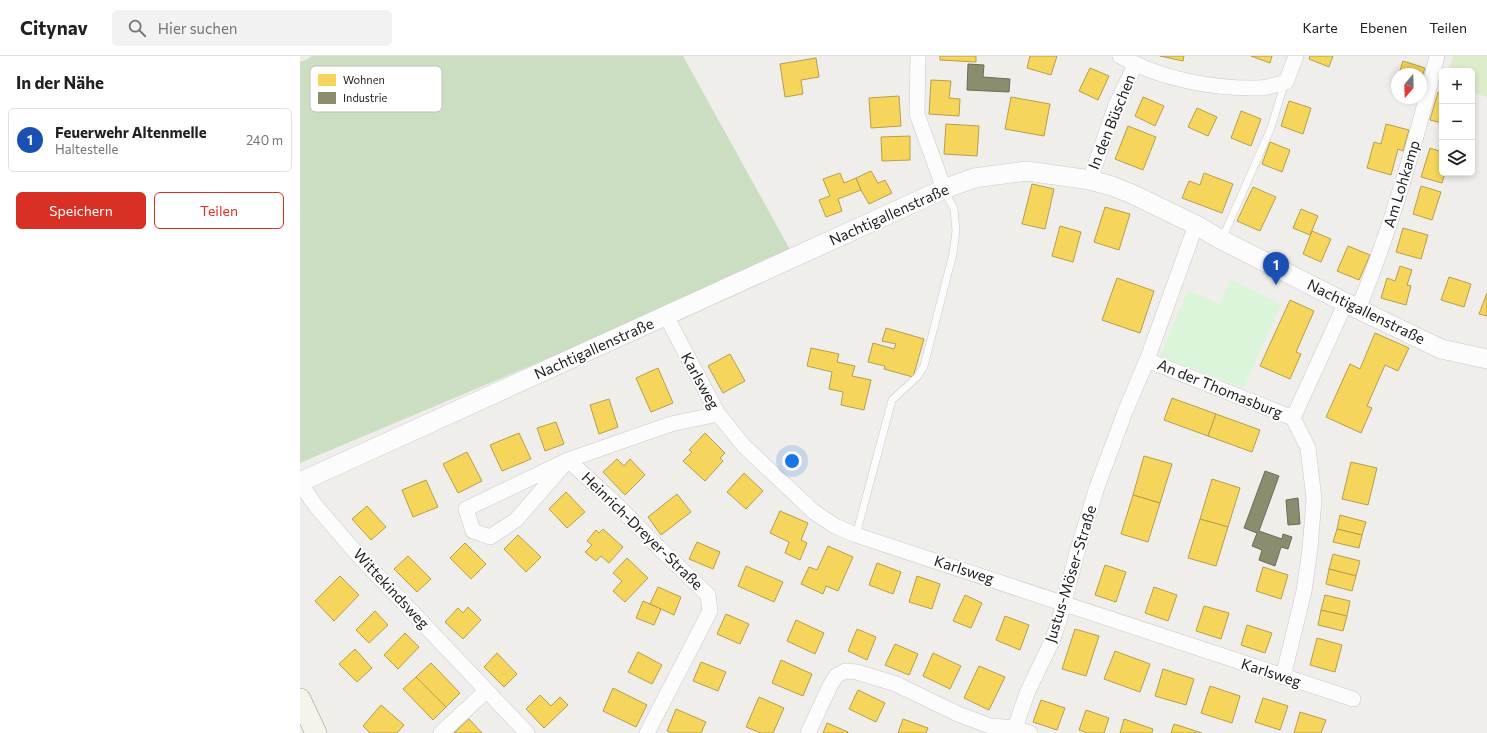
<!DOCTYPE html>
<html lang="de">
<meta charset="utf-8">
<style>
body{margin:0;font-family:Commissioner,sans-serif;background:#f2f2f2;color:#202124}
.controls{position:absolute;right:12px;top:12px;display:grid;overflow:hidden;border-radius:6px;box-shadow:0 2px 6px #0003}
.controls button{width:36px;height:36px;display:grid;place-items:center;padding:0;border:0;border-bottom:1px solid #e0e0e0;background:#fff;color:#202124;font:20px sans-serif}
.compass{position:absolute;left:1091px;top:12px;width:36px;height:36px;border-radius:50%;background:#fff;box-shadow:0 2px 6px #0003;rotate:199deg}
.you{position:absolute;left:492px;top:405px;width:14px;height:14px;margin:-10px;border:3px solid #fff;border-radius:50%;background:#1a73e8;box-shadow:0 0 0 6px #1a73e833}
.badge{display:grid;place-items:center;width:26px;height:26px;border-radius:50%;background:#d93025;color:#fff;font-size:13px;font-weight:700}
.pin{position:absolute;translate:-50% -33px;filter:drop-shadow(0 1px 2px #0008)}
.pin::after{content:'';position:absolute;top:21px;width:14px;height:12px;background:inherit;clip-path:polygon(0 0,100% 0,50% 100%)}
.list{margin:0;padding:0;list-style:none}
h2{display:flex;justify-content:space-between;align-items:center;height:52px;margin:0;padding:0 16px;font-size:17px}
h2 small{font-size:13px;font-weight:400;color:#757577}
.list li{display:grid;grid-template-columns:26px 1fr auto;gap:12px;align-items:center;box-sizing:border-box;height:64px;margin:0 8px 8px;padding:0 8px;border:1px solid #e0e0e0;border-radius:6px}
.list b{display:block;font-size:15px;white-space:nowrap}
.list p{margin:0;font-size:13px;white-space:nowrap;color:#757577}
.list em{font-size:13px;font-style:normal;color:#757577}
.actions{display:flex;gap:8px;padding:12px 16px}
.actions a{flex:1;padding:9px 0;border:1px solid #d93025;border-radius:6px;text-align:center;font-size:14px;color:#d93025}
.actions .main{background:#d93025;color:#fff}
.icon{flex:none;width:22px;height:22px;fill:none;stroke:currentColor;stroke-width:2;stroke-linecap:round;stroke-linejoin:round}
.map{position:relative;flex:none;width:1187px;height:677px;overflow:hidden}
header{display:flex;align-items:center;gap:24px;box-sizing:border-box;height:56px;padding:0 20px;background:#fff;border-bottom:1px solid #e0e0e0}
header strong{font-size:19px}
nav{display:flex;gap:22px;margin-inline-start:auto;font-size:14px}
.search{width:280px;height:36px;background:#f2f2f2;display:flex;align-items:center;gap:10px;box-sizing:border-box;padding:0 14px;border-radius:6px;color:#757577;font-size:15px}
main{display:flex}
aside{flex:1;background:#fff}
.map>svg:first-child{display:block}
</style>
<header>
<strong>Citynav</strong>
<div class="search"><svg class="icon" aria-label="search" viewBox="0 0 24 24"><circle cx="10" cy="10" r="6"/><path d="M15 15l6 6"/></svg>Hier suchen</div>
<nav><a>Karte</a><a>Ebenen</a><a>Teilen</a></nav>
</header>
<main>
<aside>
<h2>In der Nähe<small></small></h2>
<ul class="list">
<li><span class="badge" style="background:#1a4fb4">1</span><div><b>Feuerwehr Altenmelle</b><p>Haltestelle</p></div><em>240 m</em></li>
</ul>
<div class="actions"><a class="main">Speichern</a><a>Teilen</a></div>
</aside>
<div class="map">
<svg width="1187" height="677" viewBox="0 0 1187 677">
<rect width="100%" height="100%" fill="#f0eeeb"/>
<polygon fill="#ddeccb" points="1153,0 1187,0 1187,41 1172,36 1172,15 1149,15"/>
<polygon fill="#cbdec1" points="12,0 383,0 493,199 0,407 0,6 8,3"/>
<polygon fill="#daf5da" points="930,223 981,248 944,332 860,300 888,234 920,248"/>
<g fill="#f6d55c" stroke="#b69f4b">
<polygon points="640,0 676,0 676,6 640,4"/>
<polygon points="730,0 757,0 751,19 727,12"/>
<polygon points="860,0 884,0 883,5"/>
<polygon points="951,0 972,0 970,7"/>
<polygon points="1010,0 1033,0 1029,11 1009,3"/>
<polygon points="516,2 519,21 501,24 503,38 485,41 480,8"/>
<polygon points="1103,5 1125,12 1121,23 1121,18 1099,18"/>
<polygon points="790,12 809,20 798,44 779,35"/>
<polygon points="631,24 651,25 649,42 660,43 659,60 629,58"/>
<polygon points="1138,36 1142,37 1142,67 1130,64"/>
<polygon points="599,40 601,70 571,72 569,42"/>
<polygon points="711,41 750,48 744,80 705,73"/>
<polygon points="843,41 864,50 855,70 835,60"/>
<polygon points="989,45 1011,52 1003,78 981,70"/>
<polygon points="897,52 917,61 908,80 888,71"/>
<polygon points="941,55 961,63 951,90 931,82"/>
<polygon points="646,68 679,70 677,100 644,98"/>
<polygon points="1086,68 1109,74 1103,95 1098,93 1091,119 1067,112 1074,86 1081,88"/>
<polygon points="828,70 856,81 843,114 815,103"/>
<polygon points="610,80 610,104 582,105 581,81"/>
<polygon points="970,86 990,94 982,116 962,108"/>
<polygon points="1130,92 1142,96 1142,117 1145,117 1142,127 1121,121"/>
<polygon points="571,115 578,127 585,124 592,137 569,148 561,134 556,122"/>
<polygon points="540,117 544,127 556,122 561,134 538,143 542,155 526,161 519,144 530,140 523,123"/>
<polygon points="904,117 933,128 922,157 882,142 889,125 900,129"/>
<polygon points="732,128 754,133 745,173 722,168"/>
<polygon points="1121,130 1141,136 1132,164 1113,158"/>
<polygon points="953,131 976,141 960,175 937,165"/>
<polygon points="805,151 830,158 819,194 794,186"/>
<polygon points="1001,153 1018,160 1010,179 993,172"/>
<polygon points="760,170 781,176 773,206 752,200"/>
<polygon points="1103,172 1128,179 1121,203 1096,196"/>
<polygon points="1012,175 1031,183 1021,206 1003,198"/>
<polygon points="1048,190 1070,199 1059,224 1037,215"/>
<polygon points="1100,210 1112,214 1107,229 1111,230 1106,249 1081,242 1087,222 1095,225"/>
<polygon points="1149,221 1171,228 1164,251 1141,244"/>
<polygon points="817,222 854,235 840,277 802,264"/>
<polygon points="1187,237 1187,260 1179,258"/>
<polygon points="990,244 1014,255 996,296 1001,298 990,323 960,310"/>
<polygon points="586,272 624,283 613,321 584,313 585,310 568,306 573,287 594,293 596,288 582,285"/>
<polygon points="1075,277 1109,292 1098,315 1085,309 1067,350 1072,352 1061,377 1026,361 1050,308 1060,313"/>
<polygon points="511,292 539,298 537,306 555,310 552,320 571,324 564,354 541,349 543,336 529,333 532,316 507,310"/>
<polygon points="430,298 445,325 423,337 408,310"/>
<polygon points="358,312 373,347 351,356 336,322"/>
<polygon points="872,342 916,358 908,380 864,364"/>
<polygon points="309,343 318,371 299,378 290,349"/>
<polygon points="916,358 960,374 952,396 908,380"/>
<polygon points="256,366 264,388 245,395 237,372"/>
<polygon points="219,377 231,403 202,415 190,389"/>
<polygon points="405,377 425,397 420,402 423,405 405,425 383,405 392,396 389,394"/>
<polygon points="167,396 182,425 158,437 143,408"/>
<polygon points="844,400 872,408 860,447 833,439"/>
<polygon points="317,403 324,410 330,403 345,419 325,439 303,416"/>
<polygon points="1051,406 1077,412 1068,449 1042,443"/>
<polygon points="444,417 463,435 446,453 427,436"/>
<polygon points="912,423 940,432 928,471 900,463"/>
<polygon points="126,424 138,451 113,461 102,434"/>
<polygon points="266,436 285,456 267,472 249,453"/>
<polygon points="377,438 391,456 361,479 348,461"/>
<polygon points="833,439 860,447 848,486 821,478"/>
<polygon points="67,450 86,471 71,484 52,463"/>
<polygon points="480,455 508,467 501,484 507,487 500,504 485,497 489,486 470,477"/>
<polygon points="1040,459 1066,466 1062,479 1037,473"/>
<polygon points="900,463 928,471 916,510 888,502"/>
<polygon points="303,473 323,491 309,507 301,500 296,505 285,496 292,489 287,485 296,474 299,477"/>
<polygon points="1037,473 1062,479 1059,492 1033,486"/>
<polygon points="218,479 241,501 226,516 204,493"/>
<polygon points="397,486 420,496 413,513 389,503"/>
<polygon points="165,487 186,508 171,523 150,502"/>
<polygon points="528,490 553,501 538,535 526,530 523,538 501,528 509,511 517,514"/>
<polygon points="1033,498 1060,505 1056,520 1029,513"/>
<polygon points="108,500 131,523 117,536 94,513"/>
<polygon points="327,502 348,522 325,546 313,535 322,525 313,517"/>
<polygon points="577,507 601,516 593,538 569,529"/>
<polygon points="805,509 826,516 816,546 795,539"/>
<polygon points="446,510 483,526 474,546 438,530"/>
<polygon points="963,511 988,519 981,543 956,535"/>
<polygon points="1029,513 1056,520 1052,535 1026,528"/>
<polygon points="40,520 59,539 34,565 15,545"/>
<polygon points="617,520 640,528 632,553 609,546"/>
<polygon points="358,531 381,541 374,559 350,548"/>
<polygon points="854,531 877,539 868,565 845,557"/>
<polygon points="665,539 682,547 671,572 653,565"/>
<polygon points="1025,539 1050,545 1047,560 1021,554"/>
<polygon points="343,545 361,553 354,569 336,562"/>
<polygon points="904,550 929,557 921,583 896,575"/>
<polygon points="168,551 181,564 163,583 145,566 158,552 163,557"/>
<polygon points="1021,554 1047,560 1043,575 1018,569"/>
<polygon points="75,555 88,569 69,587 56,574"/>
<polygon points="426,558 449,568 440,588 417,578"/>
<polygon points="705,560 729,569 720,594 696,584"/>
<polygon points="496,564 524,577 515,598 487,585"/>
<polygon points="947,569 972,577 965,597 941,589"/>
<polygon points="557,573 576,581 567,604 548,595"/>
<polygon points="775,573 799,580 786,620 762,613"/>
<polygon points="105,577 119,591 98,613 84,599"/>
<polygon points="1017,582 1042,589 1035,616 1010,609"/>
<polygon points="595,588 618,598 609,619 585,609"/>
<polygon points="55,593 72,612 57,626 39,608"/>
<polygon points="815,595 850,608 840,636 804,623"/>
<polygon points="338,596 362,609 352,628 328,616"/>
<polygon points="197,597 217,618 204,631 184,611"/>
<polygon points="633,597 661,610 650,633 623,620"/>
<polygon points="481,604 512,618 503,640 472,627"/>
<polygon points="401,606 426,616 418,635 393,625"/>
<polygon points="131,607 160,637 146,651 116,621"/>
<polygon points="679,610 705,621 689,654 664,642"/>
<polygon points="863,613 894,623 886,649 855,640"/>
<polygon points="116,621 146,651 133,664 103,633"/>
<polygon points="910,630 940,640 932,667 901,657"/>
<polygon points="313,632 347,649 336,671 303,655"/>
<polygon points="558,634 585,647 576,666 549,653"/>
<polygon points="240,639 251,650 260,641 268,649 244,672 226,653"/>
<polygon points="459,641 484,652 473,677 461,677 446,671"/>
<polygon points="963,642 988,650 980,674 955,666"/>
<polygon points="741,644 765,652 757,674 733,666"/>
<polygon points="81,649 104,669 97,677 70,677 63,670"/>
<polygon points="376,653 406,666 401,677 372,677 367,675"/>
<polygon points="786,654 809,662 804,677 787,677 779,674"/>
<polygon points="1000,656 1026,664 1021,677 994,677"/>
<polygon points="169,663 182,677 154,677"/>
<polygon points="603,663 628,672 626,677 598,677"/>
<polygon points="824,663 853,673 852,677 820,677"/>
<polygon points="527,667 548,676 548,677 523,677"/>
<polygon points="874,668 902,677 871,677"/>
</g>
<g fill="#8c8c6e" stroke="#6c6c57">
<polygon points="668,8 684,9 683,21 710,23 709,36 667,34"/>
<polygon points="965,415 979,420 959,475 982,483 983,478 992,481 988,493 981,491 975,510 959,504 962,494 952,490 957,477 944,472"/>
<polygon points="998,442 1000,468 988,469 986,444"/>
</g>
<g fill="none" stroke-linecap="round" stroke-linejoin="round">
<defs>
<g id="service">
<polyline points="920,182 926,174 971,72 985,26"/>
<polyline points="556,479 592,344 617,321 624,310 653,198 656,175 654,153 644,134"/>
</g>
<g id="minor">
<polyline points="618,0 617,58 644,133"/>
<path d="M820,0c40,23 93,33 139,32 8,0 18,-4 27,-6l10,-26"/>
<polyline points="790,124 816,49 835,9"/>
<path d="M1058,253c34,-82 58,-167 79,-253"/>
<polyline points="366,260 418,358 444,390 514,456 535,470 556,479 1053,643"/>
<polyline points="847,304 993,362"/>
<polyline points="0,427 15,449 58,499 227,677"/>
<polyline points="983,621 1004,535 1010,493 1014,443 1008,392 993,362 1046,246"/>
<polyline points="715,672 727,637 753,583 759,565 778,493 797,431 825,356 847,304 896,169"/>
<polyline points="141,677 186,635"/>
<polyline points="347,677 410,555 408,539 356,489 317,449 268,404 216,464 190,481 173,475 166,453 268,404 371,368 418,358"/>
<polyline points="508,677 530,630 536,620 545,615 557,616 596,628 658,658 690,670 715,672 730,677"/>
</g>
<polyline id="tertiary" points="0,426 644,133 674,122 727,115 790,124 812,130 832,138 896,169 920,183 1058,253 1141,293 1187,303"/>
<polyline id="secondary" points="0,643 16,677"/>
</defs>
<use href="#service" stroke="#c9c8c7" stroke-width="8"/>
<use href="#minor" stroke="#c9c8c7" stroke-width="16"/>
<use href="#tertiary" stroke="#c9c8c7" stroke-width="20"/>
<use href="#secondary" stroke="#999a82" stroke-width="22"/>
<use href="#service" stroke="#fdfcfc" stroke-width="7"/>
<use href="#minor" stroke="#fdfcfc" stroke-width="15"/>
<use href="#tertiary" stroke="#fdfcfc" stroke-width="19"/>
<use href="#secondary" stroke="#f4f4ed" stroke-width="21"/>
</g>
<g text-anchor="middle" stroke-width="4" stroke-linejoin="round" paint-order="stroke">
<g font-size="15" fill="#222" stroke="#fff">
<text transform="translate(812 66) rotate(-68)" y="5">In den Büschen</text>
<text transform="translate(1102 128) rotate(-73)" y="5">Am Lohkamp</text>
<text transform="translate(589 159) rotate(-24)" y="5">Nachtigallenstraße</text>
<text transform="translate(1066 256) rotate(26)" y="5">Nachtigallenstraße</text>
<text transform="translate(294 293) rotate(-24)" y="5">Nachtigallenstraße</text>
<text transform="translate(400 325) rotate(61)" y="5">Karlsweg</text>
<text transform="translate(920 333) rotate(22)" y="5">An der Thomasburg</text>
<text transform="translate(342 475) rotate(44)" y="5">Heinrich-Dreyer-Straße</text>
<text transform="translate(664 514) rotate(18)" y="5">Karlsweg</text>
<text transform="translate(771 518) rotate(-73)" y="5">Justus-Möser-Straße</text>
<text transform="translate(91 533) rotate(47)" y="5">Wittekindsweg</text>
<text transform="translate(971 617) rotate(18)" y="5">Karlsweg</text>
</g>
</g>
<rect x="10" y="10" width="132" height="46" rx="6" fill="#fff" stroke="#bdbdbd" stroke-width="1"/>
<rect x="18" y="18" width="18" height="12" fill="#f6d55c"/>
<rect x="18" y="36" width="18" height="12" fill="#8c8c6e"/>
<g font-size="11" fill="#222">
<text x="43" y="28">Wohnen</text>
<text x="43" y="46">Industrie</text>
</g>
</svg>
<div class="controls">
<button>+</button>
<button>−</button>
<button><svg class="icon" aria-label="layers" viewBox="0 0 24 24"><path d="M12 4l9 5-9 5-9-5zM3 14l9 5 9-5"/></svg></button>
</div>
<svg class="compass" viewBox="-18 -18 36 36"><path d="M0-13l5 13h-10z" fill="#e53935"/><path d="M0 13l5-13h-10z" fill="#757577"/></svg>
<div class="you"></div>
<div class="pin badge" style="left:976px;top:229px;background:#1a4fb4">1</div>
</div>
</main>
